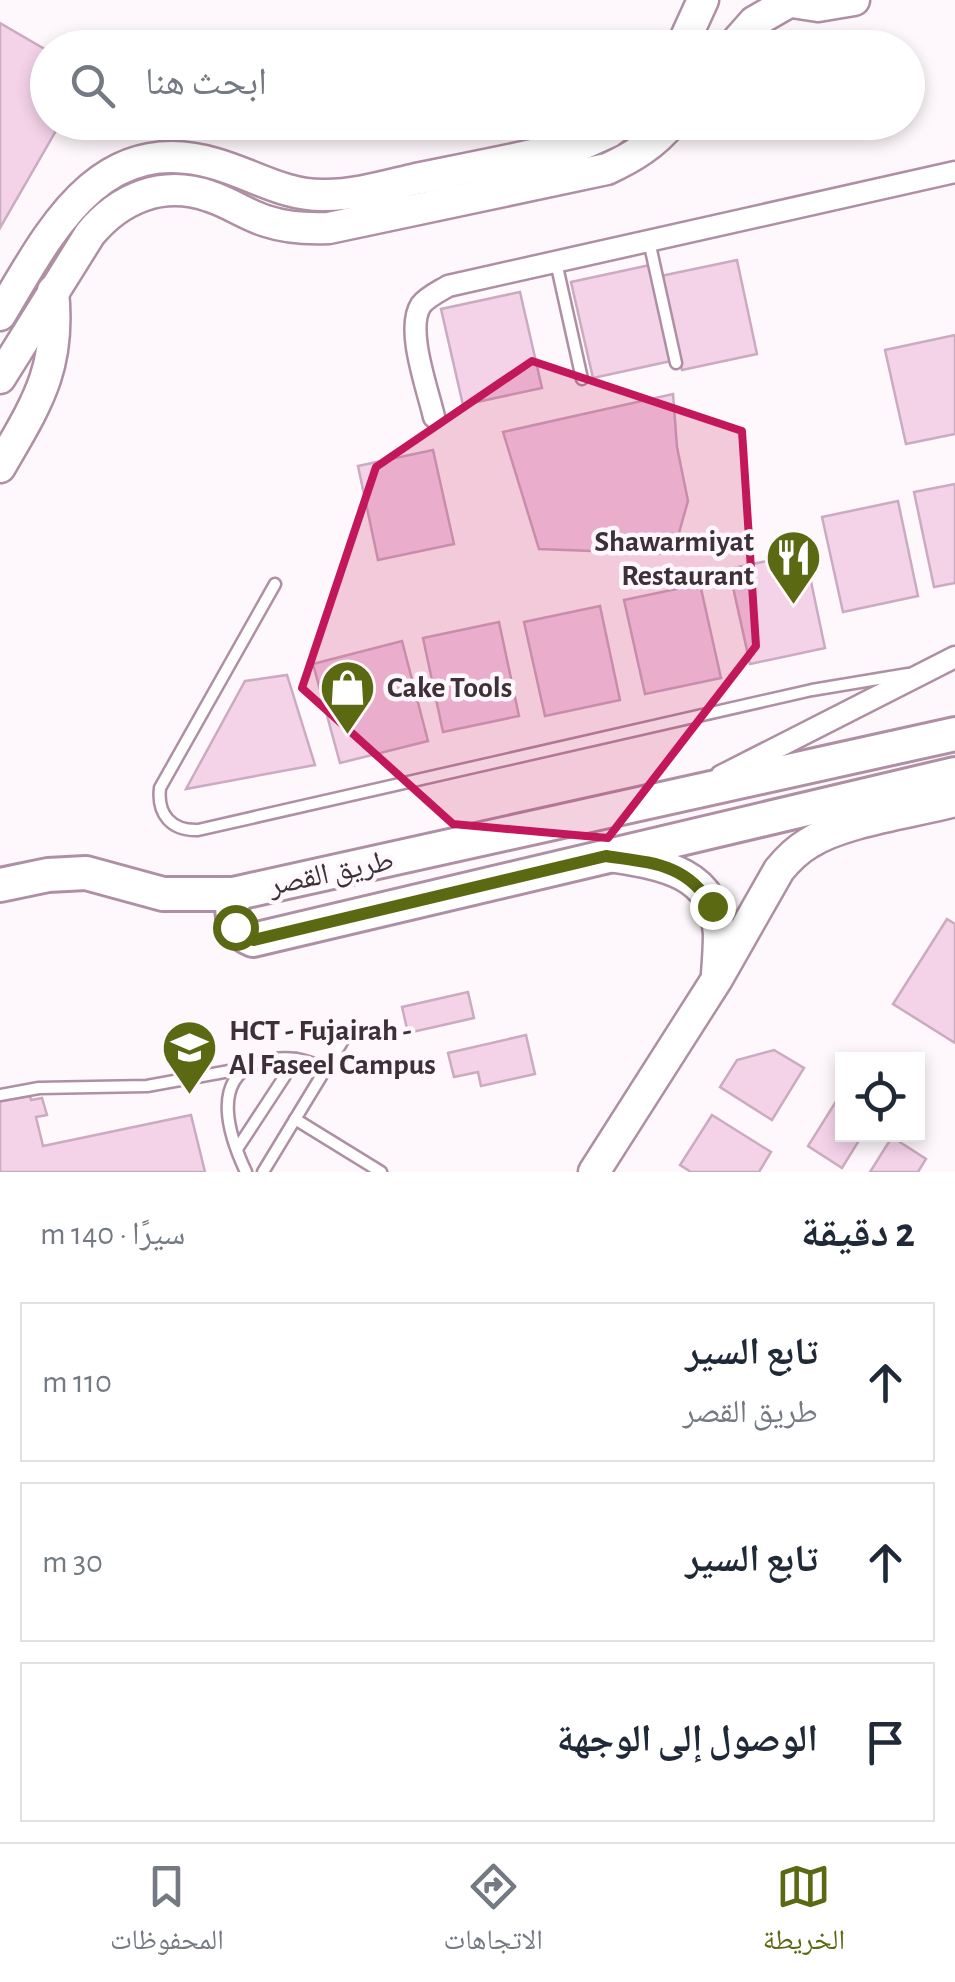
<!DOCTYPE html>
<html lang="ar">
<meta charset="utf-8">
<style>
body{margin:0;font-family:"Alegreya Sans","Noto Naskh Arabic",sans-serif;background:#f6f6f7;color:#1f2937;direction:rtl}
.controls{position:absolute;right:30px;bottom:30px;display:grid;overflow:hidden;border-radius:0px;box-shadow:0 5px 15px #0003}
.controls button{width:90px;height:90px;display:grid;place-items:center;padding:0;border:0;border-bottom:2px solid #e0e1e3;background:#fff;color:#1f2937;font:50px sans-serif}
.stop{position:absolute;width:30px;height:30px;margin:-22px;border:8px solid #5a6912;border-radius:50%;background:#fff}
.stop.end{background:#5a6912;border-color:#fff;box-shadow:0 2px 10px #0008}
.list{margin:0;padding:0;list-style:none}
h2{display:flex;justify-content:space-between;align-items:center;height:130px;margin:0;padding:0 40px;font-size:42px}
h2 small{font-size:32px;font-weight:400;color:#747a83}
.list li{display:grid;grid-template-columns:65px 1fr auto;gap:30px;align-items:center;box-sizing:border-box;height:160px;margin:0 20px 20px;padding:0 20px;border:2px solid #e0e1e3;border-radius:0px}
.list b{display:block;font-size:38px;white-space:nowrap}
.list p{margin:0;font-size:32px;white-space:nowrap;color:#747a83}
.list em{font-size:32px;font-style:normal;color:#747a83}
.icon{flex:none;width:55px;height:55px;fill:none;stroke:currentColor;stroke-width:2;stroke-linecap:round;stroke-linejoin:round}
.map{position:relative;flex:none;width:955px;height:1172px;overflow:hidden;direction:ltr}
.search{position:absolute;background:#fff;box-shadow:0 5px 15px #0003;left:30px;right:30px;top:30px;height:110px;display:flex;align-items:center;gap:25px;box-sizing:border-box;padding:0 35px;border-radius:55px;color:#747a83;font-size:38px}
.sheet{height:670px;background:#fff}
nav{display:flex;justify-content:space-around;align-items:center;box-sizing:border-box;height:140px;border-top:2px solid #e0e1e3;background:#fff;font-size:28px;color:#747a83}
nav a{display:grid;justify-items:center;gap:5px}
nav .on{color:#5a6912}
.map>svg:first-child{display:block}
</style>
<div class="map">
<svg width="955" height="1172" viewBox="0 0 955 1172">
<rect width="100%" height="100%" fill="#fef7fb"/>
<g fill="#f4d3e9" stroke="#cbabbf" stroke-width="2.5">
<polygon points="0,23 48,51 48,122 61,122 0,228"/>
<polygon points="737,260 757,354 682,370 661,276"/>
<polygon points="650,265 671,361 593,378 571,282"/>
<polygon points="520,292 542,388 463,405 441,309"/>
<polygon points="955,335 955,434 906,444 885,350"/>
<polygon points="673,394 677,447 688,501 673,554 539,549 503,432"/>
<polygon points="433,450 454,544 378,560 358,466"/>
<polygon points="955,484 955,583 934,587 914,492"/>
<polygon points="898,501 918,596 843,612 822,517"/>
<polygon points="805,553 825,648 750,664 729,569"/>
<polygon points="700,584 721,678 645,694 624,600"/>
<polygon points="600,606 620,700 545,716 524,622"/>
<polygon points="499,622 519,716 443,732 423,638"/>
<polygon points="402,641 428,741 340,763 313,664"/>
<polygon points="287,675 315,765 186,789 245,681"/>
<polygon points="947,919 955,924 955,1043 893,1004"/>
<polygon points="468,992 474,1018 408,1033 402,1007"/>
<polygon points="526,1035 535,1074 481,1086 478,1072 454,1077 448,1053"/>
<polygon points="774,1050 804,1068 772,1120 720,1087 737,1060"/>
<polygon points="30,1096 31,1100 42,1098 47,1115 36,1117 43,1146 191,1115 205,1172 0,1172 0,1101"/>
<polygon points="835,1103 842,1108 842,1134 863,1134 842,1168 808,1146"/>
<polygon points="712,1115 771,1152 759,1172 691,1172 680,1165"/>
<polygon points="892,1137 926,1159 918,1172 870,1172"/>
</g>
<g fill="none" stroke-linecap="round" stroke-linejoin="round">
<defs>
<g id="lane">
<polyline points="649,241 676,363"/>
<polyline points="556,262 582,379"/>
<path d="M275,584l-115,204c-3,26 11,43 38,42l614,-140 96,-16"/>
<polyline points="0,1095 39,1088 147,1086 246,1068"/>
<polyline points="295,1119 381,1172"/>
<polyline points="237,1149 296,1059"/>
<path d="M246,1172c-16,-34 -36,-91 11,-109 12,-4 26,-6 39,-4 10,1 20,6 30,9"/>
<polyline points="263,1172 345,1037"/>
</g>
<g id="street">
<path d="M434,417c-6,-27 -29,-88 -13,-112 6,-8 19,-14 27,-19l507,-114"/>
<polyline points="721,776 955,657"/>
</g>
<g id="secondary">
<polyline points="779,0 818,6 854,0"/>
<polyline points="681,48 703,0"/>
<polyline points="731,48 754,22 787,3"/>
<path d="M0,315c50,-83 99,-186 216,-151 38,11 69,32 109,31 31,0 61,-9 91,-16 54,-11 109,-22 164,-34l29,-13 13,-10"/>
<path d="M0,378l90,-144c30,-36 72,-54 119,-38 20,6 37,19 57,25 21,7 42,8 63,7l278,-59c26,-12 47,-25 65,-47"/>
<path d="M0,467c37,-64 61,-99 53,-176"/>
<path d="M609,856c50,8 106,14 110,78 0,13 -1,27 -2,40"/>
<path d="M594,1172l123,-193 62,-109c9,-11 18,-20 30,-27 34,-22 105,-31 146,-42"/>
</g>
<g id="primary">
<path d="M955,734l-722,160c-2,21 -2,37 20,46l702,-166"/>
<polyline points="0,885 48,875 86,873 163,894 233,894"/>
</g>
</defs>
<use href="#lane" stroke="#ae8fa3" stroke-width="15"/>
<use href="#street" stroke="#ae8fa3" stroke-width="25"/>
<use href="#secondary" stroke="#ae8fa3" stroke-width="35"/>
<use href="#primary" stroke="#ae8fa3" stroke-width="38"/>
<use href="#lane" stroke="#fff" stroke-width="10"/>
<use href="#street" stroke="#fff" stroke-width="20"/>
<use href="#secondary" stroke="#fff" stroke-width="30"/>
<use href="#primary" stroke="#fff" stroke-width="32"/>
</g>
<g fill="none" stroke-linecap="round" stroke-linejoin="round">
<path stroke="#5a6912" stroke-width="12" d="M235,927l8,9 11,4 352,-84c46,7 80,7 106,50"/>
</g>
<path fill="#c2185b" fill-opacity="0.2" stroke="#c2185b" stroke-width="8" stroke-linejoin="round" d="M532,361l210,70 14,215 -148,192 -155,-14 -151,-136 74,-221z"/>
<defs>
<symbol id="restaurant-pin" viewBox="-11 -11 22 30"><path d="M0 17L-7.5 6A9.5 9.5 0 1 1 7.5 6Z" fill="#5a6912" stroke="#fef7fb"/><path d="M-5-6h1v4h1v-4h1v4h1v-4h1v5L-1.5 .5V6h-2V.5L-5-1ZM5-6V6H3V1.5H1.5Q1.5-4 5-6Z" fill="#fff"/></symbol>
<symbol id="shop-pin" viewBox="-11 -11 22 30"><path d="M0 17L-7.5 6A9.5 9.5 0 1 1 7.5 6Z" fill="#5a6912" stroke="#fef7fb"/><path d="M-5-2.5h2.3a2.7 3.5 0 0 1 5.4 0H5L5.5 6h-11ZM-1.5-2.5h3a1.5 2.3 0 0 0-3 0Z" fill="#fff"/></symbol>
<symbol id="university-pin" viewBox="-11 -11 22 30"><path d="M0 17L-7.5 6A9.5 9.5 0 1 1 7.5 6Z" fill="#5a6912" stroke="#fef7fb"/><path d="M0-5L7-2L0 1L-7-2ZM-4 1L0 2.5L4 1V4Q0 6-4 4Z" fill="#fff"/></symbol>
</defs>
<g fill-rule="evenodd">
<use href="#restaurant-pin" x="762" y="526" width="63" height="86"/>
<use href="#shop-pin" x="316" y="656" width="63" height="86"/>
<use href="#university-pin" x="158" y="1016" width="63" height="86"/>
</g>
<g text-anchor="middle" stroke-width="9" stroke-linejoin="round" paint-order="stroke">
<g font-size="30" font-weight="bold" fill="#3d3038" stroke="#fef7fb" text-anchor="start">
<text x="754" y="551" text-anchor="end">Shawarmiyat<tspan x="754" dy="34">Restaurant</tspan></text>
<text x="387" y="697">Cake Tools</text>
<text x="229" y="1040">HCT - Fujairah -<tspan x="229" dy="34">Al Faseel Campus</tspan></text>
</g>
<g font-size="30" fill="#3d3038" stroke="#fef7fb">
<text transform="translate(331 872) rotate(-12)" y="10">طريق القصر</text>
</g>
</g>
</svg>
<div class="controls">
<button><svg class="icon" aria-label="locate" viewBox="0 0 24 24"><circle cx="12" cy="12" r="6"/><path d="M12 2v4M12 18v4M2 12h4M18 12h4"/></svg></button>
</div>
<div class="stop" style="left:235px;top:927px"></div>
<div class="stop end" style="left:712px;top:906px"></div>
<div class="search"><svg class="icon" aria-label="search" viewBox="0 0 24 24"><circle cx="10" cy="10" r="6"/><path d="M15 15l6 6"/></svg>ابحث هنا</div>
</div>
<section class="sheet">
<h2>2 دقيقة<small>سيرًا · 140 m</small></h2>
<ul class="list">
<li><svg class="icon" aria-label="ahead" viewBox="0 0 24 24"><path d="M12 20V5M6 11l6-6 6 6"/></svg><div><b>تابع السير</b><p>طريق القصر</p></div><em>110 m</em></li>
<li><svg class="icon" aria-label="ahead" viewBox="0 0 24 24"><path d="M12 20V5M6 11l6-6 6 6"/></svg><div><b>تابع السير</b></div><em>30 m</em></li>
<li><svg class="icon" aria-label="arrive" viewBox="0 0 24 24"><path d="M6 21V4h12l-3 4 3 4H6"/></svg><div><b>الوصول إلى الوجهة</b></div></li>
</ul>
</section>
<nav>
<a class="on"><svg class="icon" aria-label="map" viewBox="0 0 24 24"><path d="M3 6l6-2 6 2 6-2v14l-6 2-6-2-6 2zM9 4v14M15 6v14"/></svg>الخريطة</a>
<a><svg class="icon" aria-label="directions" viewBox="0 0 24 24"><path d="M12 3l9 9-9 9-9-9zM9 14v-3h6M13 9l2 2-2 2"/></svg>الاتجاهات</a>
<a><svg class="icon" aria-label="saved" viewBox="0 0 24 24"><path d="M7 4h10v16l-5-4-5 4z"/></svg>المحفوظات</a>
</nav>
